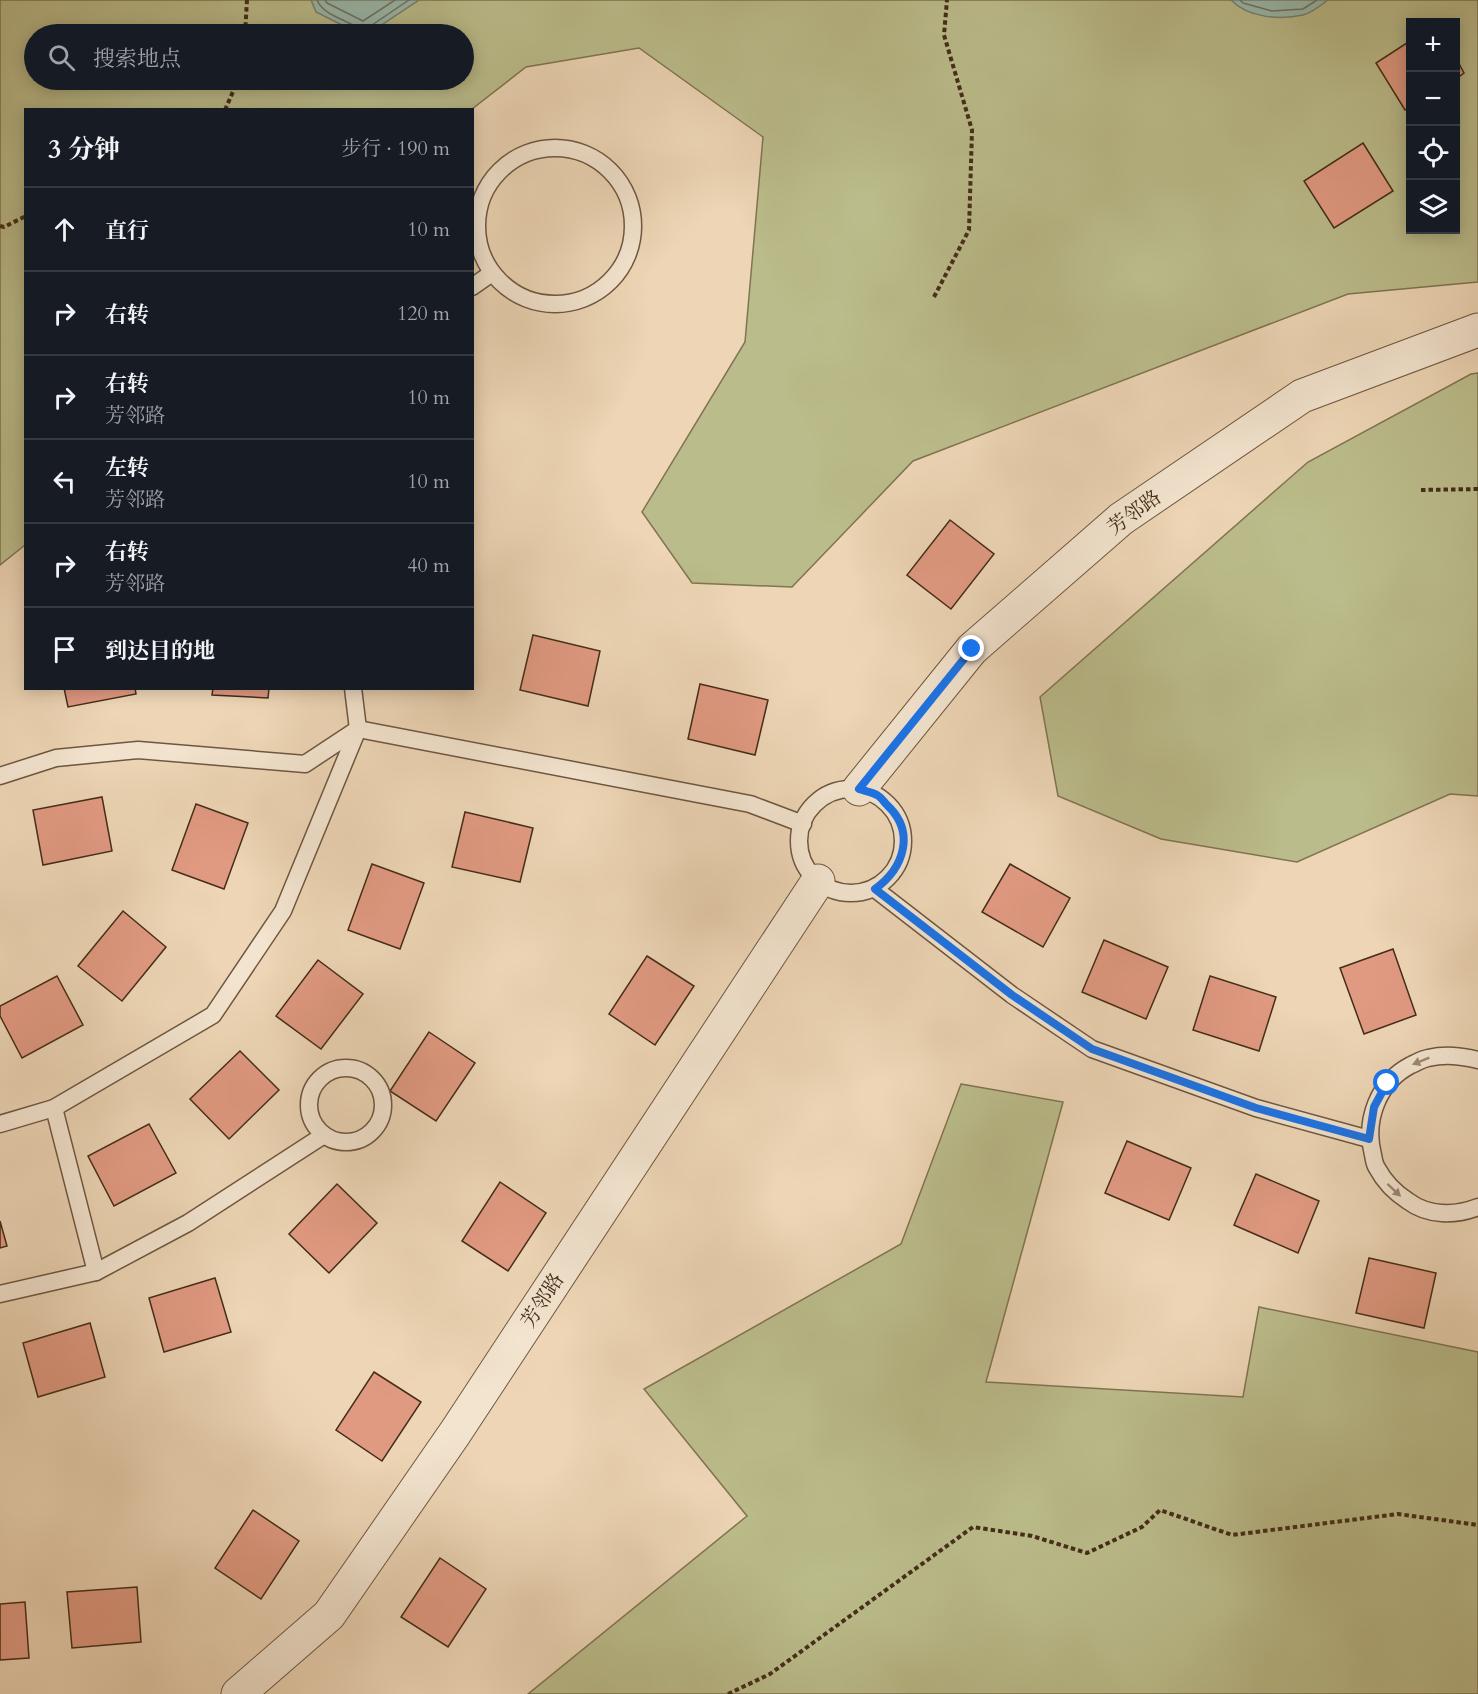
<!DOCTYPE html>
<html lang="zh">
<meta charset="utf-8">
<style>
body{margin:0;font-family:Cardo,"Noto Serif SC",serif;background:#242831;color:#f1f3f6}
.controls{position:absolute;right:18px;top:18px;display:grid;overflow:hidden;border-radius:0px;box-shadow:0 3px 15px #0003}
.controls button{width:54px;height:54px;display:grid;place-items:center;padding:0;border:0;border-bottom:2px solid #363941;background:#171b24;color:#f1f3f6;font:30px sans-serif}
.stop{position:absolute;width:18px;height:18px;margin:-14px;border:4px solid #1a73e8;border-radius:50%;background:#fff}
.stop.end{background:#1a73e8;border-color:#fff;box-shadow:0 2px 6px #0008}
.list{margin:0;padding:0;list-style:none}
h2{display:flex;justify-content:space-between;align-items:center;height:78px;margin:0;padding:0 24px;font-size:26px}
h2 small{font-size:20px;font-weight:400;color:#9ea1a6}
.list li{display:grid;grid-template-columns:39px 1fr auto;gap:18px;align-items:center;box-sizing:border-box;height:84px;padding:0 24px;border-top:2px solid #363941}
.list b{display:block;font-size:22px;white-space:nowrap}
.list p{margin:0;font-size:20px;white-space:nowrap;color:#9ea1a6}
.list em{font-size:20px;font-style:normal;color:#9ea1a6}
.icon{flex:none;width:33px;height:33px;fill:none;stroke:currentColor;stroke-width:2;stroke-linecap:round;stroke-linejoin:round}
.map{position:relative;flex:none;width:1478px;height:1694px;overflow:hidden}
.search{position:absolute;background:#171b24;box-shadow:0 3px 15px #0003;left:24px;top:24px;width:450px;height:66px;display:flex;align-items:center;gap:15px;box-sizing:border-box;padding:0 21px;border-radius:33px;color:#9ea1a6;font-size:22px}
.panel{position:absolute;background:#171b24;box-shadow:0 3px 15px #0003;left:24px;top:108px;width:450px;height:582px;border-radius:0px}
.map>svg:first-child{display:block}
</style>
<div class="map">
<svg width="1478" height="1694" viewBox="0 0 1478 1694">
<rect width="100%" height="100%" fill="#edd5b5"/>
<filter id="stains"><feTurbulence type="fractalNoise" baseFrequency=".00333" numOctaves="4"/><feColorMatrix values="0 0 0 0 .2 0 0 0 0 .09 0 0 0 0 .02 0 0 0 .5 -.17"/></filter>
<radialGradient id="worn" r=".72"><stop offset=".6" stop-color="#630" stop-opacity="0"/><stop offset="1" stop-color="#630" stop-opacity=".3"/></radialGradient>
<g fill="#bbbc8b" stroke="#807452" stroke-width="1.5" fill-rule="evenodd">
<path d="M0,0h1478v282l-130,12 -435,167 -121,126 -100,-4 -50,-71 103,-170 18,-205 -124,-89 -113,19 -54,42 -446,1 -1,435 -25,20zM1410,22h46v208h-46zM34,34h430v46h-430z"/>
<polygon points="1478,373 1478,796 1450,794 1297,862 1161,839 1058,796 1040,697 1308,462 1471,374"/>
<polygon points="961,1084 1063,1102 986,1382 1243,1397 1259,1307 1478,1352 1478,1694 528,1694 747,1516 644,1389 901,1244"/>
</g>
<g fill="#99b9ad" stroke="#778172" stroke-width="1.5">
<polygon points="311,0 419,0 368,34 360,34 316,12"/>
<path d="M1231,0h97c-7,5 -16,13 -25,15 -23,5 -55,3 -72,-15z"/>
</g>
<g fill="none" stroke-linecap="round" stroke-linejoin="round">
<g stroke="#6e7363" stroke-width="1.5">
<path d="M317,0c7,17 34,20 46,32l6,-5 40,-27"/>
<polyline points="325,0 327,3 363,21 395,0"/>
<polyline points="1240,0 1243,3 1272,11 1303,9 1317,0"/>
</g>
</g>
<g fill="#e19a82" stroke="#442d19" stroke-width="1.5">
<polygon points="1410,41 1410,107 1405,110 1376,63"/>
<polygon points="1456,58 1464,73 1456,79"/>
<polygon points="1363,143 1393,191 1334,228 1304,181"/>
<polygon points="950,520 994,554 951,609 907,575"/>
<polygon points="533,635 600,651 588,706 520,690"/>
<polygon points="700,684 768,700 755,755 688,739"/>
<polygon points="64,688 135,688 136,694 68,707"/>
<polygon points="213,688 269,688 268,698 212,695"/>
<polygon points="102,797 112,851 43,865 33,810"/>
<polygon points="196,804 248,823 224,889 172,870"/>
<polygon points="465,812 533,828 520,882 452,867"/>
<polygon points="372,864 424,883 400,949 348,930"/>
<polygon points="1010,864 1070,898 1043,947 982,912"/>
<polygon points="123,911 166,947 122,1001 78,966"/>
<polygon points="1104,940 1168,967 1146,1019 1082,992"/>
<polygon points="1393,949 1416,1015 1364,1034 1340,968"/>
<polygon points="647,956 694,986 655,1045 609,1014"/>
<polygon points="318,960 363,994 321,1049 276,1016"/>
<polygon points="57,976 83,1025 22,1058 0,1016 0,1006"/>
<polygon points="1210,976 1276,997 1259,1051 1193,1030"/>
<polygon points="429,1032 475,1063 436,1121 390,1091"/>
<polygon points="240,1051 279,1090 229,1139 190,1099"/>
<polygon points="149,1124 176,1173 114,1206 88,1156"/>
<polygon points="1127,1141 1191,1168 1169,1220 1105,1193"/>
<polygon points="1256,1174 1319,1201 1298,1253 1234,1225"/>
<polygon points="500,1182 546,1213 508,1271 462,1241"/>
<polygon points="337,1184 377,1223 329,1273 289,1234"/>
<polygon points="0,1221 7,1246 0,1248"/>
<polygon points="1369,1258 1436,1273 1424,1328 1356,1313"/>
<polygon points="215,1278 231,1332 164,1352 149,1298"/>
<polygon points="90,1323 105,1377 38,1397 23,1343"/>
<polygon points="374,1372 421,1402 382,1461 336,1430"/>
<polygon points="253,1510 299,1541 261,1599 215,1568"/>
<polygon points="440,1558 486,1589 448,1647 401,1617"/>
<polygon points="137,1587 141,1642 72,1648 67,1592"/>
<polygon points="25,1602 29,1658 0,1660 0,1604"/>
</g>
<g fill="none" stroke-linecap="round" stroke-linejoin="round">
<defs>
<g id="service">
<circle cx="555" cy="226" r="78"/>
<polyline points="472,287 492,273"/>
<polyline points="0,776 56,758 138,750 305,764 358,729 353,688"/>
<circle cx="851" cy="841" r="52"/>
<polyline points="875,889 1012,995 1092,1049 1256,1108 1369,1139"/>
<path d="M1478,1060c-17,-4 -32,-6 -50,-2 -6,1 -12,5 -17,7 -33,17 -47,55 -38,90 1,4 1,9 4,13 8,15 17,24 31,33 20,15 47,15 70,6"/>
<circle cx="346" cy="1105" r="37"/>
<polyline points="54,1108 96,1272"/>
<polyline points="0,1124 54,1108 213,1015 283,911 358,729 750,804 803,824"/>
<polyline points="0,1294 96,1272 188,1223 324,1135"/>
</g>
<g id="minor">
<polyline points="859,789 972,649 1121,519 1302,396 1478,330"/>
<polyline points="238,1694 329,1615 455,1433 818,881"/>
</g>
</defs>
<use href="#service" stroke="#6e5740" stroke-width="19"/>
<use href="#minor" stroke="#6e5740" stroke-width="35"/>
<g stroke="#442d19" stroke-width="4" stroke-dasharray="4.5 3" stroke-linecap="butt">
<polyline points="245,34 247,0"/>
<polyline points="225,110 238,80"/>
<polyline points="0,226 4,227 26,216"/>
<polyline points="934,297 969,230 972,130 944,35 947,0"/>
<polyline points="1421,490 1478,489"/>
<polyline points="728,1694 770,1674 973,1527 1032,1536 1087,1553 1142,1527 1160,1510 1232,1535 1398,1514 1478,1525"/>
</g>
<use href="#service" stroke="#f3e4cf" stroke-width="16"/>
<use href="#minor" stroke="#f3e4cf" stroke-width="33"/>
</g>
<defs><path id="oneway-solid" d="M-6-.8H1V-3.2L6.5 0L1 3.2V.8H-6Z" transform="scale(1.5)"/></defs>
<g fill="#9c8874">
<use href="#oneway-solid" transform="translate(1421 1061) rotate(158)"/>
<use href="#oneway-solid" transform="translate(1394 1190) rotate(43)"/>
</g>
<g fill="none" stroke-linecap="round" stroke-linejoin="round">
<path stroke="#1a73e8" stroke-width="8" d="M972,649l-113,140c6,2 13,3 18,6 4,2 7,7 10,10 29,27 17,63 -12,84l137,106 80,54 164,59 113,31 5,-32 13,-24"/>
</g>
<g text-anchor="middle" stroke-width="6" stroke-linejoin="round" paint-order="stroke">
<g font-size="20" fill="#442d19" stroke="#f3e4cf">
<text transform="translate(1134 512) rotate(-36)" y="7">芳邻路</text>
<text transform="translate(542 1300) rotate(-57)" y="7">芳邻路</text>
</g>
</g>
<rect width="100%" height="100%" filter="url(#stains)"/>
<rect width="100%" height="100%" fill="url(#worn)"/>
</svg>
<div class="controls">
<button>+</button>
<button>−</button>
<button><svg class="icon" aria-label="locate" viewBox="0 0 24 24"><circle cx="12" cy="12" r="6"/><path d="M12 2v4M12 18v4M2 12h4M18 12h4"/></svg></button>
<button><svg class="icon" aria-label="layers" viewBox="0 0 24 24"><path d="M12 4l9 5-9 5-9-5zM3 14l9 5 9-5"/></svg></button>
</div>
<div class="stop" style="left:1387px;top:1083px"></div>
<div class="stop end" style="left:972px;top:649px"></div>
<div class="search"><svg class="icon" aria-label="search" viewBox="0 0 24 24"><circle cx="10" cy="10" r="6"/><path d="M15 15l6 6"/></svg>搜索地点</div>
<section class="panel">
<h2>3 分钟<small>步行 · 190 m</small></h2>
<ul class="list">
<li><svg class="icon" aria-label="ahead" viewBox="0 0 24 24"><path d="M12 20V5M6 11l6-6 6 6"/></svg><div><b>直行</b></div><em>10 m</em></li>
<li><svg class="icon" aria-label="right" viewBox="0 0 24 24"><path d="M7 20v-9h11M14 6l5 5-5 5"/></svg><div><b>右转</b></div><em>120 m</em></li>
<li><svg class="icon" aria-label="right" viewBox="0 0 24 24"><path d="M7 20v-9h11M14 6l5 5-5 5"/></svg><div><b>右转</b><p>芳邻路</p></div><em>10 m</em></li>
<li><svg class="icon" aria-label="left" viewBox="0 0 24 24"><path d="M17 20v-9H6M10 6l-5 5 5 5"/></svg><div><b>左转</b><p>芳邻路</p></div><em>10 m</em></li>
<li><svg class="icon" aria-label="right" viewBox="0 0 24 24"><path d="M7 20v-9h11M14 6l5 5-5 5"/></svg><div><b>右转</b><p>芳邻路</p></div><em>40 m</em></li>
<li><svg class="icon" aria-label="arrive" viewBox="0 0 24 24"><path d="M6 21V4h12l-3 4 3 4H6"/></svg><div><b>到达目的地</b></div></li>
</ul>
</section>
</div>
